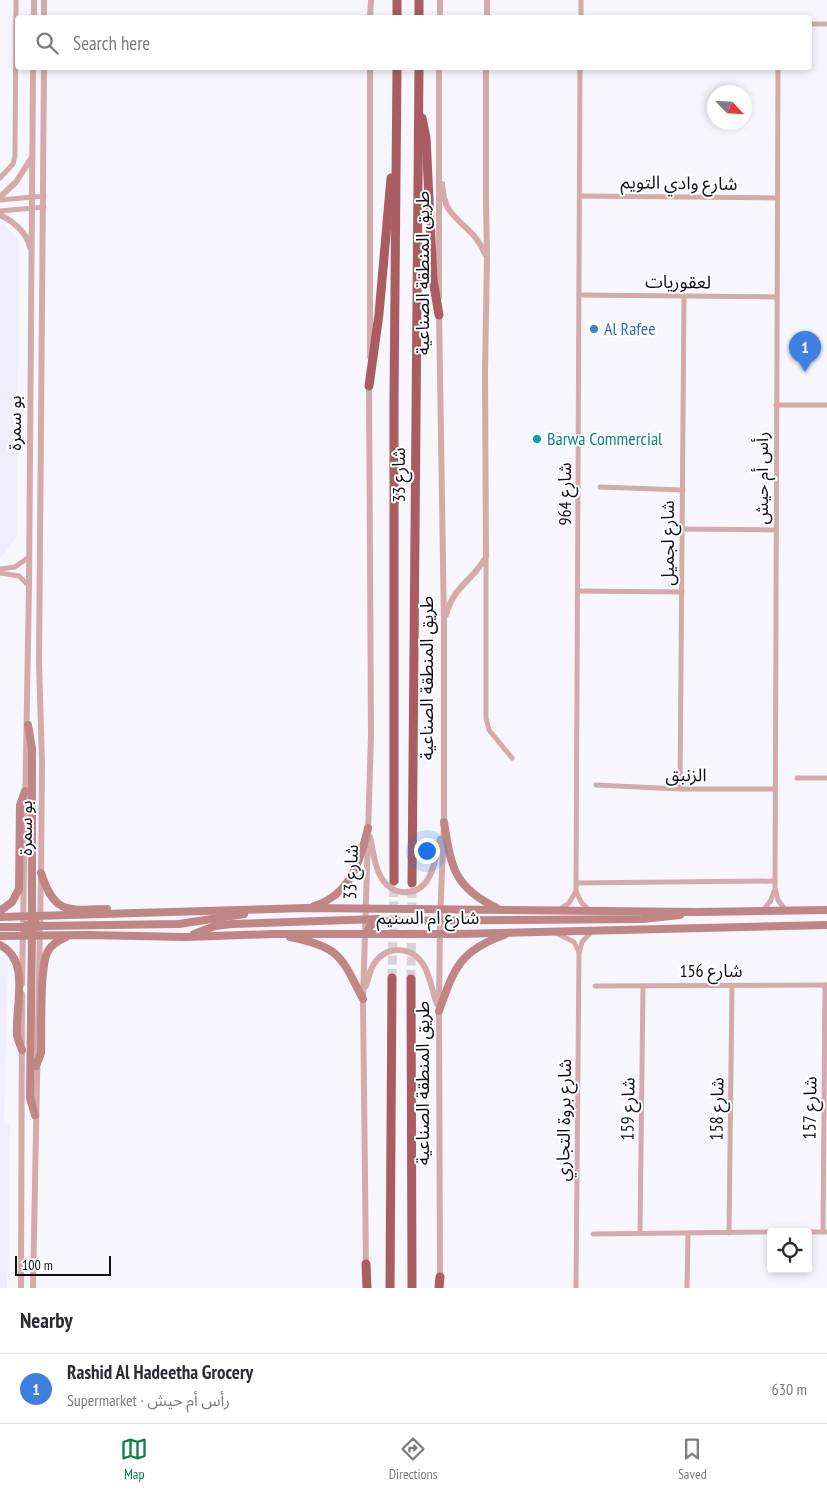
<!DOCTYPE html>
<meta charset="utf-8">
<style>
body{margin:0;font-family:"PT Sans Narrow","Noto Sans Arabic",sans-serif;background:#f2f2f3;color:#2b2b33}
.controls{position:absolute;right:15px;bottom:15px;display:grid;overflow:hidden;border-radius:5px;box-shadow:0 2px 8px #0003}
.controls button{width:45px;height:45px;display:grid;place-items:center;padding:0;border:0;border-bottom:1px solid #e1e1e2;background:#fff;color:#2b2b33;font:25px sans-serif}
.compass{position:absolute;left:707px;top:85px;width:45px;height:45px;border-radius:50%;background:#fff;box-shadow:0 2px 8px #0003;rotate:115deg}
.scale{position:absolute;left:15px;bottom:12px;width:96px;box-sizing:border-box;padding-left:5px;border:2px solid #100e19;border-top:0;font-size:14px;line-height:18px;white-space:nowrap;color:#100e19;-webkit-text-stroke:4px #fff;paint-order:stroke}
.you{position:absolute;left:426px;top:850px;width:18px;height:18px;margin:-12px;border:4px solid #fff;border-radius:50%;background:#1a73e8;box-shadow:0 0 0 8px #1a73e833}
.badge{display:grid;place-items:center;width:32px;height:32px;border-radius:50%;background:#0b8043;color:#fff;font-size:16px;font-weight:700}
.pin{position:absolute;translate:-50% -41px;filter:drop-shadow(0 1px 2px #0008)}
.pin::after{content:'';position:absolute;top:26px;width:18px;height:15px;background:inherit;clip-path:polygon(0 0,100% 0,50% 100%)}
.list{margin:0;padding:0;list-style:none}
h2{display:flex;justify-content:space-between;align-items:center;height:65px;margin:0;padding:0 20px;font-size:21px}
h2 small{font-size:16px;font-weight:400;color:#7c7c81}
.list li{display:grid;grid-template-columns:32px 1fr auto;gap:15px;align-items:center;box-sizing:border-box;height:70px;padding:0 20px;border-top:1px solid #e1e1e2}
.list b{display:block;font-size:19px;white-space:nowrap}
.list p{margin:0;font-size:16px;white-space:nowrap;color:#7c7c81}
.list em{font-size:16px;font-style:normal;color:#7c7c81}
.icon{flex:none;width:28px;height:28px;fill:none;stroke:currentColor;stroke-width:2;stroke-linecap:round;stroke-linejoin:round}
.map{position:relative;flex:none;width:827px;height:1288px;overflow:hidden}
.search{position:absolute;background:#fff;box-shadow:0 2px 8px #0003;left:15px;right:15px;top:15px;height:55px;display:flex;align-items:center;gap:12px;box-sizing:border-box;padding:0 18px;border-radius:5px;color:#7c7c81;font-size:19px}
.sheet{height:135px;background:#fff}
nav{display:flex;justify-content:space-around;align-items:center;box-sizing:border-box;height:70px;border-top:1px solid #e1e1e2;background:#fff;font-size:14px;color:#7c7c81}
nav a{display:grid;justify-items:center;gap:2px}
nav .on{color:#0b8043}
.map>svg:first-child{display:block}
</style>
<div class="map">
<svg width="827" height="1288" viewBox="0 0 827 1288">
<rect width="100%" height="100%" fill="#f7f6fc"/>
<g fill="#f0eefe">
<polygon points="4,224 19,240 17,535 2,557 0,557 0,225"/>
<polygon points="0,955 7,959 8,963 4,1124 10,1125 9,1274 7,1274 7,1288 0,1288"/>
</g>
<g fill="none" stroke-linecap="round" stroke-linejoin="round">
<g stroke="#d4d3da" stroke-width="9" stroke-dasharray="9 4.5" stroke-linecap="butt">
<polyline points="392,978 394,881"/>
<polyline points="411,979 412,884"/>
</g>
<g stroke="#d4abaa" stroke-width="5">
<polyline points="581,18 581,0"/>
<polyline points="810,24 827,24"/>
<polyline points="580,68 576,891 581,902 589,910"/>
<polyline points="778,68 775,888 778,900 786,911"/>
<polyline points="0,178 13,164 15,155 16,0"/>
<polyline points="580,196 777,198"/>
<polyline points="0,200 44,196"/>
<polyline points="0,211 44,207"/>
<polyline points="579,295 777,297"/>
<polyline points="776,405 827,405"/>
<polyline points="600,487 683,490"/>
<polyline points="682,529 776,530"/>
<polyline points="486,557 486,718 489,730 512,758"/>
<polyline points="0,569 15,567 29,557"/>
<polyline points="0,573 19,576 29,586"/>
<polyline points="578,591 682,592"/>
<polyline points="797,778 827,778"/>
<polyline points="596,785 680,789 775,789"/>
<polyline points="680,789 684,296"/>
<polyline points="576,883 775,881"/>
<polyline points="559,910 569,903 576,891"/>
<polyline points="763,911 771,900 774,891"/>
<polyline points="556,933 574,942 579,952"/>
<polyline points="595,986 827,985"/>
<polyline points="808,1232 827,1232"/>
<polyline points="823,1232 825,985"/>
<polyline points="640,1233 643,986"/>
<polyline points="729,1233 732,985"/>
<polyline points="593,1234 771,1232"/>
<polyline points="576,1288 579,953 582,942 592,931"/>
<polyline points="687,1288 688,1234"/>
</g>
<g stroke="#d4abaa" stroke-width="6">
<polyline points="487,0 487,18"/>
<polyline points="34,18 34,0"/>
<polyline points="44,18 44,0"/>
<polyline points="370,18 371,0"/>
<polyline points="440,18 440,0"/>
<path d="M442,184c1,9 2,19 8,27 12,16 26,21 35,43"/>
<polyline points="0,197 16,182 32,157"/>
<path d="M0,215c14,7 26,16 30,32"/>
<polyline points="439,297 439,68"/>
<polyline points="439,312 444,624 444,822 440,921 439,1011 440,1279"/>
<polyline points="370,357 370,68"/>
<path d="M446,615c8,-30 26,-33 40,-58l-1,-185 2,-115 -1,-57v-132"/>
<path d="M370,837c3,12 4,29 11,40 4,8 12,14 21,15 30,3 33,-32 38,-53"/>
<polyline points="22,984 29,586 33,68"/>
<path d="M366,986c3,-9 4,-18 10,-25 13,-16 36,-14 47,3 7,11 9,27 14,40"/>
<polyline points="366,1267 363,999 371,735 369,382"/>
<polyline points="21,1288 22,994"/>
<polyline points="33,1288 41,873 42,763 39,662 44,68"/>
</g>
<g stroke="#c08585" stroke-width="8">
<polyline points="28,725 32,748 32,920"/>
<path d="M444,822c7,44 9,65 53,86"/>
<path d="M41,873c14,42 26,37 66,36"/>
<path d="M314,906c36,-11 46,-44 54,-78"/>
<polyline points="0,911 12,902 19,889 20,805 25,791"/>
<polyline points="0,917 307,908 697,912 827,910"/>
<polyline points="0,927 23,927 35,921"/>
<polyline points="32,931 30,1098 35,1115"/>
<polyline points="366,933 371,925 378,921 642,919 680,915"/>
<polyline points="194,934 215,926 232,924 378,919"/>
<polyline points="0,936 88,935 186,937 274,934 456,934 827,925"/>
<polyline points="23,936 31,929 39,926 179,924 244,914"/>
<path d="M290,937c51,10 51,20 73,62"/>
<path d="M0,945c31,15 15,61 17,90 1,5 3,10 5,15"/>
<path d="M439,1011c15,-42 20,-60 65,-76"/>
<path d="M36,1066l5,-13c1,-21 -2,-86 7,-102 4,-7 11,-11 18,-14"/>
</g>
<g stroke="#aa5d60" stroke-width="9">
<polyline points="397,18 397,0"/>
<polyline points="419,18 419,0"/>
<polyline points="422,118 426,138 433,280 439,315"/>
<polyline points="369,386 379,314 391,178"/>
<polyline points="394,881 394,398 397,68"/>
<polyline points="412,883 419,68"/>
<polyline points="411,979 412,1288"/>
<polyline points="366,1264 367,1288"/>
<polyline points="390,1288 392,978"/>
<polyline points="439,1288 440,1277"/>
</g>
</g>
<circle fill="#3f7fe0" stroke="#fff" stroke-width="2" cx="594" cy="329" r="5"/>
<circle fill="#0f9aa8" stroke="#fff" stroke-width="2" cx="537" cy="439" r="5"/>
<g text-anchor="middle" stroke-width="4" stroke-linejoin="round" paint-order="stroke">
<g font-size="18" fill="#100e19" stroke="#fff">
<text transform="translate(679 183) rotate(1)" y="6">شارع وادي التويم</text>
<text transform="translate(423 273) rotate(-90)" y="6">طريق المنطقة الصناعية</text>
<text transform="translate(678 282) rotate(1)" y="6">لعقوريات</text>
<text transform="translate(15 423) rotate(-90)" y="6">بو سمرة</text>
<text transform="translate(399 475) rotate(-90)" y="6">شارع 33</text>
<text transform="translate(762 478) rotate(-90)" y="6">رأس أم حيش</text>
<text transform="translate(565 494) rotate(-90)" y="6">شارع 964</text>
<text transform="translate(668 543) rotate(-90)" y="6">شارع لجميل</text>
<text transform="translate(427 678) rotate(-90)" y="6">طريق المنطقة الصناعية</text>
<text transform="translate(686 775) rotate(1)" y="6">الزنبق</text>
<text transform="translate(26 828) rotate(-90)" y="6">بو سمرة</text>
<text transform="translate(351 872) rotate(-88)" y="6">شارع 33</text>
<text x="428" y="924">شارع ام السنيم</text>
<text x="711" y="977">شارع 156</text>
<text transform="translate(423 1083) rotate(-90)" y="6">طريق المنطقة الصناعية</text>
<text transform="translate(810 1108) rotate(-89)" y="6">شارع 157</text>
<text transform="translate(628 1109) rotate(-89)" y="6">شارع 159</text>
<text transform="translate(717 1109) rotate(-89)" y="6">شارع 158</text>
<text transform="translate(564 1120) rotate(-89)" y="6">شارع بروة التجاري</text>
</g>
<g font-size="18" fill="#366cbe" stroke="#fff" text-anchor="start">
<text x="604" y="335">Al Rafee</text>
</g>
<g font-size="18" fill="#0d838f" stroke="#fff" text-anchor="start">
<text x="547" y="445">Barwa Commercial</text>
</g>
</g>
</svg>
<div class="controls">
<button><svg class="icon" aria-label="locate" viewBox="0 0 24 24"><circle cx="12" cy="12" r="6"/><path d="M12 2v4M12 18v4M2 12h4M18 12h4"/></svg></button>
</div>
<svg class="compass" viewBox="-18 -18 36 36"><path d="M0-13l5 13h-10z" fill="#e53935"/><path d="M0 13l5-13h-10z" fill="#7c7c81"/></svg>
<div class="scale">100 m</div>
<div class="you"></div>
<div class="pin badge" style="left:805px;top:372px;background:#3f7fe0">1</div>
<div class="search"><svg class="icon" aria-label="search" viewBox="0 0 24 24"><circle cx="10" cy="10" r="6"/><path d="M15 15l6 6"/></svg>Search here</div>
</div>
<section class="sheet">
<h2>Nearby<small></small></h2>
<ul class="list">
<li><span class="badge" style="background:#3f7fe0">1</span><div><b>Rashid Al Hadeetha Grocery</b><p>Supermarket · رأس أم حيش</p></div><em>630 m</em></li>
</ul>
</section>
<nav>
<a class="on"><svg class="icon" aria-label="map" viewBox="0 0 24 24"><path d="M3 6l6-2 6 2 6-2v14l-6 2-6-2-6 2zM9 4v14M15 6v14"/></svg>Map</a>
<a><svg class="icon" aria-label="directions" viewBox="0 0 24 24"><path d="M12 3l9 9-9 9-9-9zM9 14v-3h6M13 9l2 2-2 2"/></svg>Directions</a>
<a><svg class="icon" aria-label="saved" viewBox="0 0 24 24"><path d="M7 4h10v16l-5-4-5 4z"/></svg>Saved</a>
</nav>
